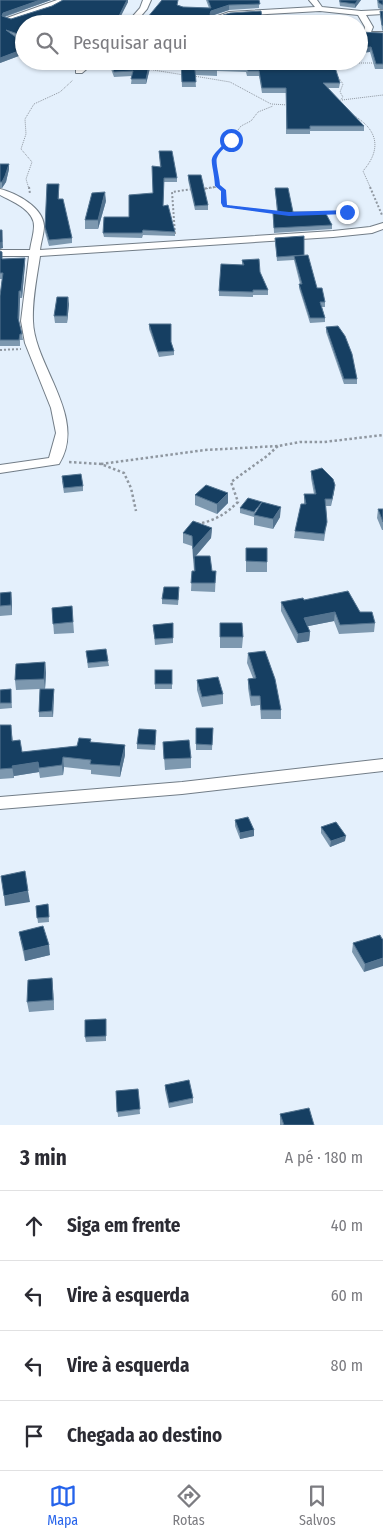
<!DOCTYPE html>
<html lang="pt">
<meta charset="utf-8">
<style>
body{margin:0;font-family:"Fira Sans Condensed",sans-serif;background:#f2f2f3;color:#2b2b33}
.stop{position:absolute;width:15px;height:15px;margin:-11px;border:4px solid #2563eb;border-radius:50%;background:#fff}
.stop.end{background:#2563eb;border-color:#fff;box-shadow:0 1px 5px #0008}
.list{margin:0;padding:0;list-style:none}
h2{display:flex;justify-content:space-between;align-items:center;height:65px;margin:0;padding:0 20px;font-size:21px}
h2 small{font-size:16px;font-weight:400;color:#7c7c81}
.list li{display:grid;grid-template-columns:32px 1fr auto;gap:15px;align-items:center;box-sizing:border-box;height:70px;padding:0 20px;border-top:1px solid #e1e1e2}
.list b{display:block;font-size:19px;white-space:nowrap}
.list em{font-size:16px;font-style:normal;color:#7c7c81}
.icon{flex:none;width:28px;height:28px;fill:none;stroke:currentColor;stroke-width:2;stroke-linecap:round;stroke-linejoin:round}
.map{position:relative;flex:none;width:383px;height:1125px;overflow:hidden}
.search{position:absolute;background:#fff;box-shadow:0 1px 4px #0004;left:15px;right:15px;top:15px;height:55px;display:flex;align-items:center;gap:12px;box-sizing:border-box;padding:0 18px;border-radius:28px;color:#7c7c81;font-size:19px}
.sheet{height:345px;background:#fff}
nav{display:flex;justify-content:space-around;align-items:center;box-sizing:border-box;height:70px;border-top:1px solid #e1e1e2;background:#fff;font-size:14px;color:#7c7c81}
nav a{display:grid;justify-items:center;gap:2px}
nav .on{color:#2563eb}
.map>svg:first-child{display:block}
</style>
<div class="map">
<svg width="383" height="1125" viewBox="0 0 383 1125">
<rect width="100%" height="100%" fill="#e4f0fc"/>
<g fill="none" stroke-linecap="round" stroke-linejoin="round">
<defs>
<g id="minor">
<polygon points="57,0 67,0 52,8 11,21 4,19"/>
<polygon points="143,0 151,0 147,9 134,24 126,24 140,8"/>
<polygon points="309,0 317,0 322,7 361,11 383,10 383,14 366,15 373,27 371,32 383,32 383,36 363,36 365,27 358,15 320,11 230,16 220,19 222,24 214,24 212,18 229,12 315,7"/>
<polygon points="87,61 96,61 82,73 76,73 76,69"/>
<path d="M0,189c16,4 43,18 44,37 0,7 -3,16 -4,24l293,-19 37,-4 13,-4v6l-11,4 -39,4 -293,19c-3,21 -8,44 -7,65 1,45 55,96 26,143l-59,9v-8l49,-7 7,-25 -5,-25 -26,-65 -4,-22 8,-65h-29v-6h30c1,-8 4,-16 4,-24 0,-16 -22,-25 -34,-31z"/>
<polygon points="383,759 383,771 182,794 0,809 0,797 182,782"/>
</g>
</defs>
<use href="#minor" stroke="#727d87" stroke-width="2"/>
<g stroke="#8f97a0" stroke-width="1" stroke-dasharray="1 1" stroke-linecap="butt">
<polyline points="345,63 383,63"/>
<polyline points="147,69 184,75"/>
<polyline points="336,74 343,84 340,92 343,97 339,102"/>
<polyline points="194,76 230,82 271,104 288,105"/>
<polyline points="342,100 383,95"/>
<path d="M351,114c26,14 32,34 12,57l8,18"/>
<polyline points="218,187 221,189"/>
<polyline points="29,189 26,179 32,162 21,149 26,134 25,119 34,104 60,92 73,80"/>
<polyline points="205,189 218,187 214,156 227,145 241,126 251,121 258,112 273,106"/>
</g>
<g stroke="#8f97a0" stroke-width="2" stroke-dasharray="2 2" stroke-linecap="butt">
<polyline points="29,187 30,194"/>
<polyline points="219,187 224,190 225,206 281,213"/>
<polyline points="370,187 382,215"/>
<polyline points="201,189 215,187"/>
<polyline points="324,213 347,212"/>
<polyline points="175,234 172,192 193,189"/>
<polyline points="0,350 21,349"/>
</g>
<g stroke="#8f97a0" stroke-width="2.5" stroke-dasharray="2.5 2.5" stroke-linecap="butt">
<polyline points="69,462 101,464 124,473 131,488 136,511"/>
<polyline points="101,464 205,450 278,446 300,442 324,442 383,435"/>
<path d="M197,524c17,-3 29,-10 41,-22l-7,-20 36,-26 11,-10"/>
</g>
<use href="#minor" fill="#fff" fill-rule="evenodd"/>
</g>
<g fill="#7d98af">
<polygon points="0,0 51,0 5,17 11,19 52,6 63,0 128,0 128,2 119,18 24,24 24,40 15,37 24,54 0,63"/>
<polygon points="206,0 259,0 259,8 229,10 211,16 213,21 222,21 223,15 262,18 291,24 142,24 178,5 183,7 209,8"/>
<polygon points="339,0 361,0 355,8 340,6"/>
<polygon points="377,0 383,0 383,10 378,8"/>
<polygon points="380,11 383,11 383,31 382,30 380,16"/>
<polygon points="359,32 383,33 383,69 375,69 370,52 359,53"/>
<polygon points="93,61 346,61 346,69 335,69 340,83 339,88 328,88 364,126 364,131 310,131 310,134 286,134 286,93 262,93 259,76 247,76 246,72 217,71 217,76 195,75 196,87 182,87 181,62 151,64 146,84 131,84 132,76 114,77 111,69 93,66"/>
<polygon points="159,151 177,178 177,182 164,182 163,206 175,232 175,236 143,235 142,238 104,237 103,233 129,217 153,193 160,167"/>
<polygon points="0,164 9,164 9,169 6,182 2,188 0,188"/>
<polygon points="188,175 208,205 208,210 195,210 188,180"/>
<polygon points="59,184 59,199 72,238 72,243 49,246 45,232 45,227"/>
<polygon points="275,188 293,212 332,225 332,229 274,233 273,213 277,213"/>
<polygon points="106,201 98,229 85,229 85,220"/>
<polygon points="275,238 304,256 317,288 325,302 325,307 322,307 325,318 325,322 310,323 299,288 299,284 300,284 294,260 277,261"/>
<polygon points="0,251 2,259 25,264 22,298 20,298 19,321 22,334 23,340 20,340 20,346 0,346 0,296 2,279 0,279"/>
<polygon points="242,260 268,290 268,295 253,295 253,297 219,296 219,291 242,265"/>
<polygon points="69,304 67,323 55,323 54,316"/>
<polygon points="149,324 171,342 174,351 174,355 159,357 149,329"/>
<polygon points="326,327 357,379 357,384 344,384 326,332"/>
<polygon points="311,471 334,492 331,506 326,506 327,522 324,541 294,538 295,531 304,504 304,494 314,494 311,478"/>
<polygon points="62,481 83,486 83,491 64,493"/>
<polygon points="228,493 228,503 217,514 195,505 195,495"/>
<polygon points="240,508 280,517 273,529 254,525 254,517 240,513"/>
<polygon points="378,509 383,509 383,530 382,530 377,518"/>
<polygon points="212,528 211,538 196,556 212,571 216,571 215,592 191,591 192,571 194,571 192,546 183,543 183,533"/>
<rect x="246" y="548" width="21" height="24"/>
<polygon points="11,592 12,615 0,616 0,593"/>
<polygon points="179,593 178,605 162,604 162,599"/>
<polygon points="304,600 360,612 375,623 374,632 339,634 334,621 308,626 310,632 309,641 297,643 281,611 281,602"/>
<polygon points="72,606 74,633 54,634 52,608"/>
<polygon points="173,623 173,643 155,645 153,625"/>
<polygon points="220,623 243,637 242,648 220,648"/>
<polygon points="86,651 108,661 109,666 88,668"/>
<polygon points="248,653 281,710 281,719 261,719 260,705 251,706 248,688 248,679 253,678 247,663"/>
<polygon points="45,662 46,673 45,689 54,689 53,717 39,717 39,712 40,689 16,690 15,680"/>
<rect x="155" y="670" width="17" height="19"/>
<polygon points="197,680 223,694 223,704 202,707 197,690"/>
<polygon points="11,689 12,708 0,709 0,690"/>
<polygon points="196,728 213,728 212,750 196,750"/>
<polygon points="12,735 13,741 22,752 77,746 91,739 91,742 125,745 125,755 120,777 91,774 91,770 64,767 63,775 40,778 39,772 14,776 14,778 0,779 0,743"/>
<polygon points="156,735 155,750 137,749 137,744"/>
<polygon points="163,742 191,758 191,768 165,770"/>
<polygon points="235,820 254,830 254,836 240,839 235,826"/>
<polygon points="321,827 345,841 330,847 321,833"/>
<polygon points="48,904 49,922 38,923 36,906"/>
<polygon points="19,932 50,955 25,961 21,943"/>
<polygon points="382,939 364,972 352,952 353,943"/>
<polygon points="52,978 53,989 54,1010 29,1012 27,1002"/>
<polygon points="106,1019 106,1041 86,1042 85,1037"/>
<polygon points="165,1085 193,1098 193,1103 169,1108 165,1090"/>
<polygon points="138,1089 140,1114 118,1117 116,1091"/>
<polygon points="280,1114 314,1125 280,1125"/>
</g>
<g fill="#547490">
<polygon points="40,0 51,0 3,17 2,16 3,13"/>
<polygon points="127,0 128,0 128,2 118,22 118,18"/>
<polygon points="358,0 361,0 355,8 355,4"/>
<polygon points="229,5 229,10 211,16 210,14 211,11"/>
<polygon points="371,47 370,52 359,53 359,48"/>
<polygon points="24,49 24,54 0,63 0,58"/>
<polygon points="150,61 151,61 151,64 146,84 146,79"/>
<polygon points="9,164 9,169 6,182 2,188 2,182"/>
<polygon points="105,192 106,201 98,229 98,220"/>
<polygon points="2,230 3,248 0,249 0,243"/>
<polygon points="25,258 25,264 22,298 21,291"/>
<polygon points="19,291 20,298 19,324 18,318"/>
<polygon points="68,297 69,304 67,323 67,316"/>
<polygon points="335,485 334,492 331,506 332,499"/>
<polygon points="228,493 228,503 217,514 217,504"/>
<polygon points="281,507 280,517 273,529 273,519"/>
<polygon points="212,528 211,538 193,559 193,549"/>
<polygon points="11,592 12,602 12,615 11,605"/>
<polygon points="335,612 334,621 304,627 304,618"/>
<polygon points="310,632 309,641 297,643 298,634"/>
<polygon points="45,662 46,673 45,689 44,679"/>
<polygon points="54,689 54,694 53,717 52,711"/>
<polygon points="125,745 125,755 120,777 120,766"/>
<polygon points="63,757 64,767 63,775 62,765"/>
<polygon points="38,762 39,772 14,776 14,778 12,766"/>
<polygon points="254,830 254,836 240,839 240,833"/>
<polygon points="346,836 345,841 330,847 331,841"/>
<polygon points="28,891 30,902 5,906 4,896"/>
<polygon points="49,945 50,955 25,961 24,951"/>
<polygon points="383,958 383,966 364,972 365,964"/>
<polygon points="52,978 53,989 54,1010 53,1000"/>
</g>
<g fill="#163f62" stroke="#547490">
<polygon points="0,0 40,0 3,13 2,16 11,19 52,6 63,0 127,0 118,18 131,24 24,24 24,36 6,30 24,43 24,49 0,58"/>
<polygon points="162,0 178,0 177,5 183,7 211,8 208,0 259,0 260,4 229,5 211,11 210,14 213,21 222,21 224,18 223,15 230,13 261,11 262,18 291,18 291,24 142,24"/>
<polygon points="340,0 358,0 355,4 340,2"/>
<polygon points="378,0 383,0 383,5 379,3"/>
<polygon points="380,11 383,11 383,26 382,25"/>
<polygon points="359,32 383,33 383,64 376,64 371,47 359,48"/>
<polygon points="97,61 150,61 146,79 131,79 133,71 114,72 111,63"/>
<polygon points="181,61 346,61 346,64 334,64 340,83 323,83 364,126 310,126 310,129 287,129 286,88 262,88 259,71 248,71 246,66 217,66 217,70 195,70 196,82 182,82"/>
<polygon points="159,151 172,151 177,178 164,178 163,206 168,205 175,232 143,230 142,233 103,233 104,217 129,217 129,195 153,193 152,166 161,167"/>
<polygon points="0,164 9,164 5,176 2,182 0,182"/>
<polygon points="188,175 201,175 208,205 195,206"/>
<polygon points="47,184 59,184 58,199 63,199 72,238 49,240 45,227"/>
<polygon points="275,188 288,188 293,212 325,212 332,225 274,228 273,213 278,213"/>
<polygon points="105,192 98,220 85,220 92,193"/>
<polygon points="0,230 2,230 2,242 0,243"/>
<polygon points="304,236 304,255 277,257 275,238"/>
<polygon points="0,251 2,252 2,259 25,258 21,291 19,291 18,318 22,334 20,334 19,340 0,340 0,296 3,273 0,273"/>
<polygon points="308,255 317,288 322,288 325,302 320,302 325,318 310,318 299,284 302,284 294,256"/>
<polygon points="259,259 260,272 268,290 253,290 253,292 219,291 221,264 244,265 242,260"/>
<polygon points="57,297 68,297 67,316 54,316"/>
<polygon points="149,324 171,324 171,342 174,351 158,352"/>
<polygon points="338,326 345,336 352,354 357,379 344,379 326,327"/>
<polygon points="322,468 333,479 335,485 332,499 325,499 327,522 324,534 295,531 301,504 306,504 304,494 316,494 311,471"/>
<polygon points="81,474 83,486 64,488 62,476"/>
<polygon points="206,485 228,493 217,504 195,495"/>
<polygon points="248,498 262,502 254,512 240,508"/>
<polygon points="262,502 281,507 273,519 254,515"/>
<polygon points="378,509 383,509 383,522"/>
<polygon points="193,521 212,528 193,549 192,536 183,533"/>
<polygon points="246,548 267,548 267,562 246,561"/>
<polygon points="194,556 210,556 212,571 216,571 215,583 191,583 192,571 195,571"/>
<polygon points="164,587 179,587 178,600 162,599"/>
<polygon points="348,591 360,612 372,612 375,623 340,625 335,612 304,618 310,632 298,634 281,602 303,598 304,600"/>
<polygon points="11,592 11,605 0,606 0,593"/>
<polygon points="72,606 73,622 53,624 52,608"/>
<polygon points="173,623 173,638 155,639 153,625"/>
<polygon points="220,623 242,623 243,637 220,637"/>
<polygon points="106,649 108,661 88,663 86,651"/>
<polygon points="265,651 275,679 281,710 261,710 260,696 251,696 248,679 256,678 248,653"/>
<polygon points="45,662 44,679 15,680 16,664"/>
<rect x="155" y="670" width="17" height="14"/>
<polygon points="218,677 223,694 202,697 197,680"/>
<polygon points="11,689 11,703 0,703 0,690"/>
<polygon points="40,689 54,689 52,711 39,712"/>
<polygon points="0,725 11,725 12,741 20,740 22,752 77,746 79,738 91,739 90,742 125,745 120,766 90,764 91,760 63,757 62,765 39,768 38,762 12,766 13,768 0,769"/>
<polygon points="196,728 213,728 212,745 196,744"/>
<polygon points="139,729 156,730 155,745 137,744"/>
<polygon points="189,740 191,758 164,759 163,742"/>
<polygon points="248,817 254,830 240,833 235,820"/>
<polygon points="336,822 346,836 331,841 321,827"/>
<polygon points="25,871 28,891 4,896 1,876"/>
<polygon points="48,904 49,917 37,918 36,906"/>
<polygon points="43,926 49,945 24,951 19,932"/>
<polygon points="380,935 382,939 383,939 383,958 365,964 353,943"/>
<polygon points="52,978 53,1000 27,1002 28,980"/>
<polygon points="106,1019 106,1036 85,1037 85,1020"/>
<polygon points="189,1080 193,1098 169,1103 165,1085"/>
<polygon points="138,1089 140,1109 117,1112 116,1091"/>
<polygon points="309,1108 314,1125 284,1125 280,1114"/>
</g>
<path fill="#2563eb" d="M229,139l4,1c-4,5 -14,11 -16,18 -2,3 3,21 3,27l6,5 1,15 62,7 58,-2 3,2 -3,2 -58,2 -66,-9 -2,-4v-12l-6,-5c-2,-31 -11,-23 14,-47z"/>
</svg>
<div class="stop" style="left:231px;top:140px"></div>
<div class="stop end" style="left:347px;top:212px"></div>
<div class="search"><svg class="icon" aria-label="search" viewBox="0 0 24 24"><circle cx="10" cy="10" r="6"/><path d="M15 15l6 6"/></svg>Pesquisar aqui</div>
</div>
<section class="sheet">
<h2>3 min<small>A pé · 180 m</small></h2>
<ul class="list">
<li><svg class="icon" aria-label="ahead" viewBox="0 0 24 24"><path d="M12 20V5M6 11l6-6 6 6"/></svg><div><b>Siga em frente</b></div><em>40 m</em></li>
<li><svg class="icon" aria-label="left" viewBox="0 0 24 24"><path d="M17 20v-9H6M10 6l-5 5 5 5"/></svg><div><b>Vire à esquerda</b></div><em>60 m</em></li>
<li><svg class="icon" aria-label="left" viewBox="0 0 24 24"><path d="M17 20v-9H6M10 6l-5 5 5 5"/></svg><div><b>Vire à esquerda</b></div><em>80 m</em></li>
<li><svg class="icon" aria-label="arrive" viewBox="0 0 24 24"><path d="M6 21V4h12l-3 4 3 4H6"/></svg><div><b>Chegada ao destino</b></div></li>
</ul>
</section>
<nav>
<a class="on"><svg class="icon" aria-label="map" viewBox="0 0 24 24"><path d="M3 6l6-2 6 2 6-2v14l-6 2-6-2-6 2zM9 4v14M15 6v14"/></svg>Mapa</a>
<a><svg class="icon" aria-label="directions" viewBox="0 0 24 24"><path d="M12 3l9 9-9 9-9-9zM9 14v-3h6M13 9l2 2-2 2"/></svg>Rotas</a>
<a><svg class="icon" aria-label="saved" viewBox="0 0 24 24"><path d="M7 4h10v16l-5-4-5 4z"/></svg>Salvos</a>
</nav>
